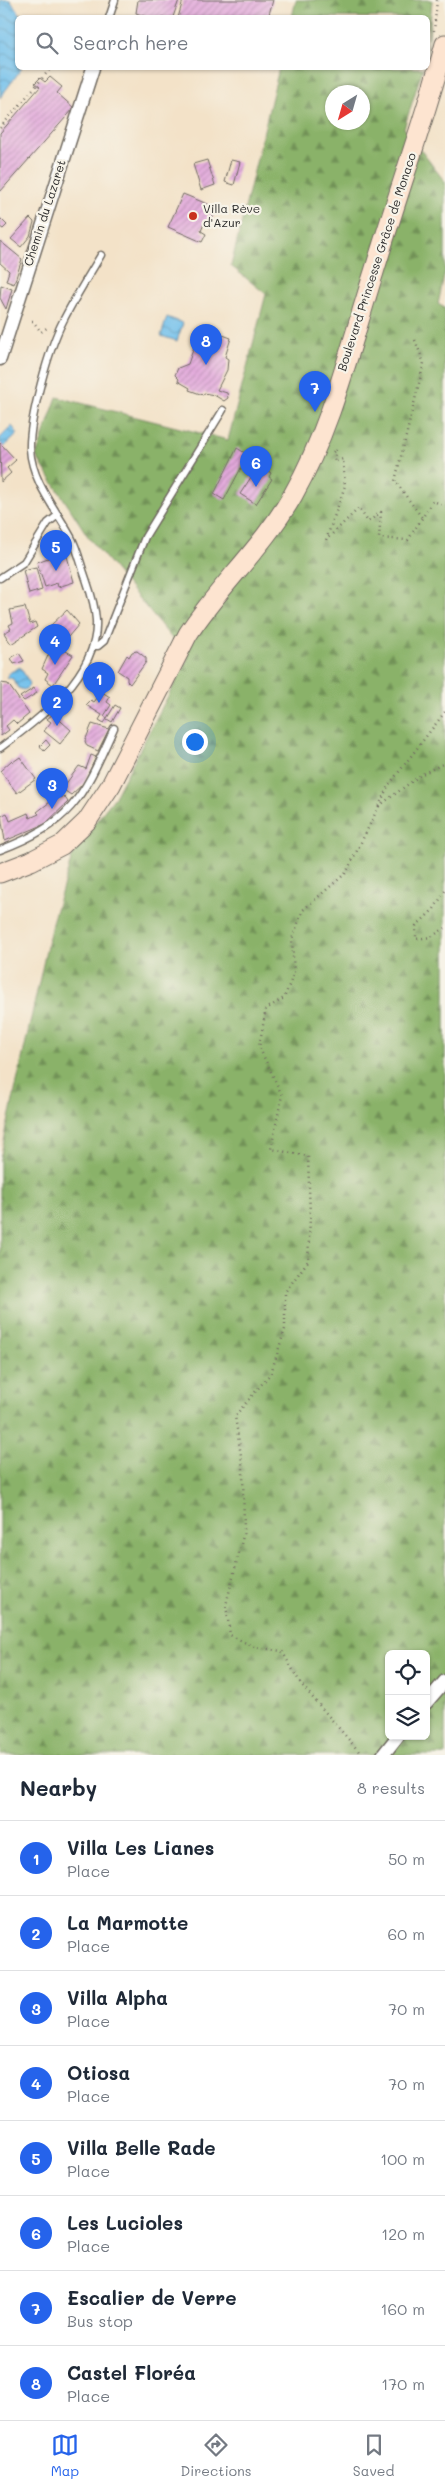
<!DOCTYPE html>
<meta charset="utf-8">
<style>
body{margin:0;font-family:Mali,sans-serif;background:#f2f2f3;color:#1f2937}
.controls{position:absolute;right:15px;bottom:15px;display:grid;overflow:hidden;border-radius:8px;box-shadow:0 1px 4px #0004}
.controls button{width:45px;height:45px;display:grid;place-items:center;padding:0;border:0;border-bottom:1px solid #e0e1e3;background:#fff;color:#1f2937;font:25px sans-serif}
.compass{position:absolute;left:325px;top:85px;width:45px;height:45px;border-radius:50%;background:#fff;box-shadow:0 1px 4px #0004;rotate:217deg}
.you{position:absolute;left:194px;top:741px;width:18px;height:18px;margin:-12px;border:4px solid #fff;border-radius:50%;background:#1a73e8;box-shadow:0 0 0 8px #1a73e833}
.badge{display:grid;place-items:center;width:32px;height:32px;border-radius:50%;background:#2563eb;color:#fff;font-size:16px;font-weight:700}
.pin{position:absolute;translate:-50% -41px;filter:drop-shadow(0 1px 2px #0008)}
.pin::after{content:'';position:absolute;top:26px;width:18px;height:15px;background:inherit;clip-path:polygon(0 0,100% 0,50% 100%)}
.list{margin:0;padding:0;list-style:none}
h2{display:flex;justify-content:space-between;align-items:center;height:65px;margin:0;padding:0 20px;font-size:21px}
h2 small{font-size:16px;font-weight:400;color:#747a83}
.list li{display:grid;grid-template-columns:32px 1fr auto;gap:15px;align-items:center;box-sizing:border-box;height:75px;padding:0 20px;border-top:1px solid #e0e1e3}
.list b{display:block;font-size:19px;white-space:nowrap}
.list p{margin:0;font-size:16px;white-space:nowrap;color:#747a83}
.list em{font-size:16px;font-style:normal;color:#747a83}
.icon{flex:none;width:28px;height:28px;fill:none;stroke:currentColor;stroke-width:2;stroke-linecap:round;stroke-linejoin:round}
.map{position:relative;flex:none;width:445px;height:1755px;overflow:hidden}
.search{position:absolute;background:#fff;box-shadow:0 1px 4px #0004;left:15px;right:15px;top:15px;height:55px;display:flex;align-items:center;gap:12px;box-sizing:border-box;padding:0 18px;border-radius:8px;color:#747a83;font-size:19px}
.sheet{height:665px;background:#fff}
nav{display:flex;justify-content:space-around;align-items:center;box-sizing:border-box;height:70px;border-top:1px solid #e0e1e3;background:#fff;font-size:14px;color:#747a83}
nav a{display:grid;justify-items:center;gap:2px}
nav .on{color:#2563eb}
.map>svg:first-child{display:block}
</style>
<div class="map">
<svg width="445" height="1755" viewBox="0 0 445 1755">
<defs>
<pattern id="forest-firs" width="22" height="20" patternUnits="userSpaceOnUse" patternTransform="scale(1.25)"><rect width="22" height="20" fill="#8ab269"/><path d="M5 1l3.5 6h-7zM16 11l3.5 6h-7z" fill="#719157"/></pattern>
<pattern id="water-waves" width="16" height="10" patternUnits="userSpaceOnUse" patternTransform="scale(1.25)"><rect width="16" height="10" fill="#71c0ec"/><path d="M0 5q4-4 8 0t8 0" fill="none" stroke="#5d9cbf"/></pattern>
<pattern id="building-hatch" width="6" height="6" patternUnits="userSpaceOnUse" patternTransform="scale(1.25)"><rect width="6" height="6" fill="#e2a7db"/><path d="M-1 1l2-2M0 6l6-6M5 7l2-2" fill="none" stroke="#b788b2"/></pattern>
</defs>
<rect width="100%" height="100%" fill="#f7f3e8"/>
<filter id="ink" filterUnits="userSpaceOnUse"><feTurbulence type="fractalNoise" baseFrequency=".02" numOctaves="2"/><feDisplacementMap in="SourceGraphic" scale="10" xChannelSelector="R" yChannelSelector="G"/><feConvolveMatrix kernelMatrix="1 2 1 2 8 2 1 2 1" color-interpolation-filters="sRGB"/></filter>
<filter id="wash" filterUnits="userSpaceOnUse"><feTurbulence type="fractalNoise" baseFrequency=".0096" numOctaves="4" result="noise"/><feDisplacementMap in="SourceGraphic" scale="20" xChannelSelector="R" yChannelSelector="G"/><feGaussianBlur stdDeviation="1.12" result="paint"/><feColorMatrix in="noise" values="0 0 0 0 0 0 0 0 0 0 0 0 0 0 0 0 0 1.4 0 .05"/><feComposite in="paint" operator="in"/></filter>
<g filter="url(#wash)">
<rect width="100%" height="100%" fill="#f3e2c8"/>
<g fill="url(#forest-firs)" stroke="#5a6e4a" fill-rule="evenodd">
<polygon points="296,0 432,0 428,51 428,18 292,17"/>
<path d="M279,68h144l-19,60 41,54v90l-7,32 7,4v1447h-445v-596l53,-240 22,-71 40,-51 73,-139 -99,-120 -53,-82 21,-59 171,43 38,-146 -35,-28zM332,92h30v30h-30zM389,1654h37v82h-37z"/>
</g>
<g fill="url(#water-waves)" stroke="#4e768c">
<polygon points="0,0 10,0 22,17 18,18 18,68 22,68 0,98"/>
<polygon points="167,317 183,323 177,341 161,336"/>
<polygon points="12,426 18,434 4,447 0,443 0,438"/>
<polygon points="20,667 29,682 28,687 24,690 18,688 13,679 7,677 9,673"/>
</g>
<g id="blocks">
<g fill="url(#building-hatch)">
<polygon points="138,0 179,0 173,17 169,18 149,18 136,13"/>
<polygon points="183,0 273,0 268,18 178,18"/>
<polygon points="50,77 62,87 57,93 74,108 0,192 0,133 40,87 35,83 40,78 45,82"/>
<polygon points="207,160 215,185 201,190 193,164"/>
<polygon points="231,160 240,162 234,185 225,182"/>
<polygon points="183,194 217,208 208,226 204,224 201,231 206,234 202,242 168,227"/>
<polygon points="0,218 7,225 3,229 0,227"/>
<polygon points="30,218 34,222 30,236 21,247 11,239"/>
<polygon points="0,241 22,259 14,284 6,281 9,271 0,263"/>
<polygon points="1,285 12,289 6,309 0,298"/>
<polygon points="201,327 231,338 225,357 228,359 227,370 217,390 227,393 228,398 224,401 214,395 204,393 203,395 189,390 190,388 178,381 179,379 175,375 178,368 188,364"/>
<polygon points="0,443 16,460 7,468 11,473 1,482"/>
<polygon points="237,448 248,455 224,500 214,494"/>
<polygon points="259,465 271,473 269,477 272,479 256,504 240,494"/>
<polygon points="67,556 74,582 58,587 57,583 45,587 37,562 51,557 52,560"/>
<polygon points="36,567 42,590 29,594 23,570"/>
<polygon points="25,607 30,624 35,622 37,627 11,644 4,633 11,629 9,625 13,623 10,610"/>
<polygon points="67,610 79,624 68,637 57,627 51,625"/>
<polygon points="57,646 73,655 53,685 45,679 48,673 42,669 50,651 52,652"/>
<polygon points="137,651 146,658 146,662 130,684 127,681 127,677 118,671 127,655 129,657 132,652"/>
<polygon points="19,653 24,661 14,664 11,658"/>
<polygon points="1,683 8,684 29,714 17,724 13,720 6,726 9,730 1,736"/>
<polygon points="34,688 37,693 24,701 20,697"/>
<polygon points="102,692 110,697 107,702 111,705 104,716 107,718 115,705 120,708 112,722 107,719 104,723 99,720 102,715 86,705 91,700 94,702"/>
<polygon points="53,714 71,730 60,744 44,731 51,722 47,719"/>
<polygon points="92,724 109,729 98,751 87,746 85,741"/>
<polygon points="46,740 50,745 44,751 40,746"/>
<polygon points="91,755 96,757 84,783 71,795 62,789 79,766 86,769"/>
<polygon points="20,757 36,779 17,793 0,771 12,760 13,762"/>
<polygon points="59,795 61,798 64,796 68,802 45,824 5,841 1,816 7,813 10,821 28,813 30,818 39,814 37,812"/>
</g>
</g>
</g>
<g filter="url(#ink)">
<use href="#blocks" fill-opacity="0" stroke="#716b62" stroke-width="1"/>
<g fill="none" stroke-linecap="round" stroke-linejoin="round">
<defs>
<g id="lane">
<polyline points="109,18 115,0"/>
<polyline points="0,578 24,562 48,523 58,515"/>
<polyline points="93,646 98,646 104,641 145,537 223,410"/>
<path d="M0,748c39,-29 99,-73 96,-128 -1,-17 -7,-32 -12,-47 -4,-12 -7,-25 -13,-36 -15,-28 -39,-55 -41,-88 -1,-30 19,-101 33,-128 11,-22 25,-44 38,-66"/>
<path d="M0,850c74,-28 83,-54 114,-122"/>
</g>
<g id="street">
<polyline points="0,359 93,68"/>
<polyline points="426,1703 445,1681"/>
<polyline points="383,1755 398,1736"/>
</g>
<path id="secondary" d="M0,873l31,-12 31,-16 25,-24 24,-36 77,-151c31,-48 76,-88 105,-139 39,-69 57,-148 81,-223 23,-76 50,-151 71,-228"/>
</defs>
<use href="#lane" stroke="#716b62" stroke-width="9"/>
<use href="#street" stroke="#716b62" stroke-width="15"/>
<use href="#secondary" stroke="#716b62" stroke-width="21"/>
<g stroke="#716b62" stroke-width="2.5" stroke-dasharray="1 4" stroke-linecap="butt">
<polyline points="434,31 437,0"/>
<polyline points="0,128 51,68"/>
<polyline points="27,321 33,321 41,332 48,327"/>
<polyline points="415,340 424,363 395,481 423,519"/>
<polyline points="333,452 336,449 334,462 343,459 345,486 326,540 359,508 368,522 381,512 379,538 408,540 433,501 445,506"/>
<polyline points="445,712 388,786 379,806 422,774 445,763"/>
<polyline points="445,891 434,909 416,926 416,939 431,937 445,928"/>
<polyline points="362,1755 301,1684 282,1651 254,1647 230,1635 226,1605 244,1532 243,1469 235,1416 271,1373 285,1329 285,1292 308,1261 310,1217 308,1156 271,1149 282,1095 259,1047 266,1009 284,998 294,973 292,939 303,910 346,873 379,806"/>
</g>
<use href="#lane" stroke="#fff" stroke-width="6"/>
<use href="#street" stroke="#fff" stroke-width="12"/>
<use href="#secondary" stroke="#fde4d0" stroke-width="19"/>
</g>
</g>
<circle fill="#c8321e" stroke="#f7f3e8" stroke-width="2" cx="193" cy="216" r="5"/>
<g text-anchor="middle" stroke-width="4.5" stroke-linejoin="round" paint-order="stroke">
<g font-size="12" fill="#2b2b2b" stroke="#f7f3e8" text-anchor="start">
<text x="203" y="213">Villa Rève<tspan x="203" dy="14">d'Azur</tspan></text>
</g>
<g font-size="12" fill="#2b2b2b" stroke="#f7f3e8">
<text transform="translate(45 213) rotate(-72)" y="4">Chemin du Lazaret</text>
<text transform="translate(377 262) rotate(-72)" y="4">Boulevard Princesse Grâce de Monaco</text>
</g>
</g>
</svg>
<div class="controls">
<button><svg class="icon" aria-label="locate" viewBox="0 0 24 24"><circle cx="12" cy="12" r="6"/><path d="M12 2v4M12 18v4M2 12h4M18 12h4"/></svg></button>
<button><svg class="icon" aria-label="layers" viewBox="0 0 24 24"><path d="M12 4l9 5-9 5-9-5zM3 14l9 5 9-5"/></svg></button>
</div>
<svg class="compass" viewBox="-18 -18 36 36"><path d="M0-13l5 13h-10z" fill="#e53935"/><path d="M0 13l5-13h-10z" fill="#747a83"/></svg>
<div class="you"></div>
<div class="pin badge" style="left:99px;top:703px">1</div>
<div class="pin badge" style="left:57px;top:726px">2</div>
<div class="pin badge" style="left:52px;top:809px">3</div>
<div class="pin badge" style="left:55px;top:665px">4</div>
<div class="pin badge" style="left:56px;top:571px">5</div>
<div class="pin badge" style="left:256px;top:487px">6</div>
<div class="pin badge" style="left:315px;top:412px">7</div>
<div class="pin badge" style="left:206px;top:365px">8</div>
<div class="search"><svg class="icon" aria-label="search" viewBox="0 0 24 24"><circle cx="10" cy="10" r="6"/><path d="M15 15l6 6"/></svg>Search here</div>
</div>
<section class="sheet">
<h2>Nearby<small>8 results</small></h2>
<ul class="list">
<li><span class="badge">1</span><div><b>Villa Les Lianes</b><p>Place</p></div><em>50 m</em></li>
<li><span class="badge">2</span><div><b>La Marmotte</b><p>Place</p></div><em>60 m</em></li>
<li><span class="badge">3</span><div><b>Villa Alpha</b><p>Place</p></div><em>70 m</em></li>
<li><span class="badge">4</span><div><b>Otiosa</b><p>Place</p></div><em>70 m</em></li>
<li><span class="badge">5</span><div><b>Villa Belle Rade</b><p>Place</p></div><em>100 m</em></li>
<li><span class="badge">6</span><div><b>Les Lucioles</b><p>Place</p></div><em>120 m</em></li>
<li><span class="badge">7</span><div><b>Escalier de Verre</b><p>Bus stop</p></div><em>160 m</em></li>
<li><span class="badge">8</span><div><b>Castel Floréa</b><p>Place</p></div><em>170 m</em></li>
</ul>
</section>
<nav>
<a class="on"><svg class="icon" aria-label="map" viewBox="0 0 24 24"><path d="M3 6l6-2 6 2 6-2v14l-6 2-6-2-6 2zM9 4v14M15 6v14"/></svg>Map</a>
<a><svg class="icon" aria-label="directions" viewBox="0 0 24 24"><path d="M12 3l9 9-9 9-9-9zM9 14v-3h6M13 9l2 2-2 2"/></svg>Directions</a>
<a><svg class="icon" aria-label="saved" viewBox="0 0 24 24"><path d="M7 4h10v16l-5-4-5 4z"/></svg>Saved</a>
</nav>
